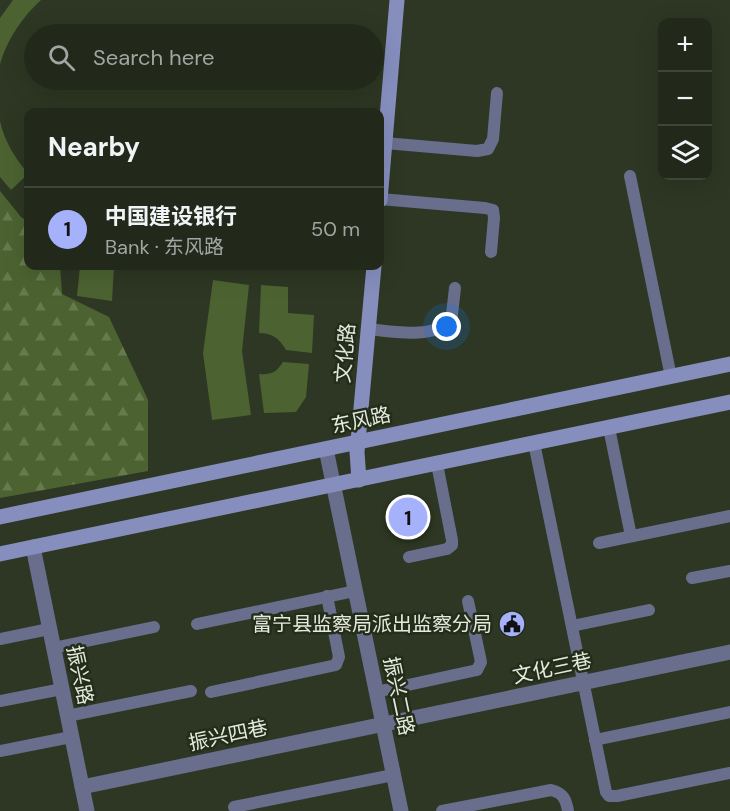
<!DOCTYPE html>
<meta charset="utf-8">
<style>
body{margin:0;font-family:"DM Sans","Noto Sans SC",sans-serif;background:#2a3123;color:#f1f3f6}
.controls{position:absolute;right:18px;top:18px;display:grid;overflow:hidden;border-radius:12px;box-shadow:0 6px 24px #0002}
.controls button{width:54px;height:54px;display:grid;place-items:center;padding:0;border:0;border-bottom:2px solid #3f4539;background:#22291a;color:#f1f3f6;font:30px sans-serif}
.you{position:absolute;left:447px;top:327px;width:21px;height:21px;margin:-15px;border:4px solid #fff;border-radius:50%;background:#1a73e8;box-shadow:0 0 0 9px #1a73e833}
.badge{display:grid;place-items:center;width:39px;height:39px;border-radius:50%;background:#a6b1fc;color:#111;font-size:20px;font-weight:700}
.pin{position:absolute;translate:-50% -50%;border:3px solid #fff;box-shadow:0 2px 6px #0006}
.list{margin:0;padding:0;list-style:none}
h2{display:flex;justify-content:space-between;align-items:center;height:78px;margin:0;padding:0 24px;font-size:26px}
h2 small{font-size:20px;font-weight:400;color:#a2a6a2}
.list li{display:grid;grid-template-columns:39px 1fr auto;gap:18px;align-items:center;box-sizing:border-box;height:84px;padding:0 24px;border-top:2px solid #3f4539}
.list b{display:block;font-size:22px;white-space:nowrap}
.list p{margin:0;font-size:20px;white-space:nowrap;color:#a2a6a2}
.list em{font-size:20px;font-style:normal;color:#a2a6a2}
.icon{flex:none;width:33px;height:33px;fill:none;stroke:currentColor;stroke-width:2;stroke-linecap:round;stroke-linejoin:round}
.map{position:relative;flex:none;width:730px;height:811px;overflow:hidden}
.search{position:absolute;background:#22291a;box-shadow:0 6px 24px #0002;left:24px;top:24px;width:360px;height:66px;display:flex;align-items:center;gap:15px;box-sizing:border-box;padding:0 21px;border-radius:33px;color:#a2a6a2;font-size:22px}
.panel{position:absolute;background:#22291a;box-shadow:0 6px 24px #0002;left:24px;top:108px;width:360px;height:162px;border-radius:12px}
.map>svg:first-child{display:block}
</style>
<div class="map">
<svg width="730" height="811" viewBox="0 0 730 811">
<defs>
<pattern id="forest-firs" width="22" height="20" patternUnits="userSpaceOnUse" patternTransform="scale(1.5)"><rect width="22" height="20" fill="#4c6331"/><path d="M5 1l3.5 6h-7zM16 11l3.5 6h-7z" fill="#667a4e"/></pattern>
</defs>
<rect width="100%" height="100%" fill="#2d3723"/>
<g fill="#4c6331">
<path d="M13,0h28c-19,17 -34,40 -41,64v-46z"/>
<path d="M0,121c5,22 15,36 28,53l-17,16 -11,-13z"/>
<polygon points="80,266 114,266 112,301 77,296"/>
<polygon points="213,280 249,285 242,351 251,415 212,420 203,353"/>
<path d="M261,285l27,2v26l26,2 -2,38 -26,-3c-7,-12 -14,-17 -27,-17z"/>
<path d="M283,362l26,2 -3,33 -10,15 -32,1 -5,-39c12,1 18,-2 24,-12z"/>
</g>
<polygon fill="url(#forest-firs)" points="0,191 21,217 28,222 28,266 60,266 62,294 109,317 148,400 148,471 0,498"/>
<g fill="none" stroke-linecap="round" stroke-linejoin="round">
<g stroke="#686e8c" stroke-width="12">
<polyline points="385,143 477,151 488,149 493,139 497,93"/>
<polyline points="630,176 671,377"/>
<polyline points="380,199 485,208 493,210 494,218 491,252"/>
<path d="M368,329c27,3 59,9 83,-6l4,-35"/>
<polyline points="609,428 631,536"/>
<polyline points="534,443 606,792 609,796 617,796 730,773"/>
<polyline points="599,543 730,516"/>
<polyline points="409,557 447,549 452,545 452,540 437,464"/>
<polyline points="692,578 730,571"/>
<polyline points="197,624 355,591"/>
<polyline points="572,626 649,610"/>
<polyline points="0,639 49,629"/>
<polyline points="53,648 154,627"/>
<polyline points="211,692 336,665 339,657 327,596"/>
<polyline points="376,692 477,670 481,662 468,601"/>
<polyline points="0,701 62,689"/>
<polyline points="67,716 191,691"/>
<polyline points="595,740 730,712"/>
<polyline points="0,751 71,737"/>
<polyline points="234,807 393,775"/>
<path d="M442,811l109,-21c12,3 15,9 17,21"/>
</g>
<g stroke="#686e8c" stroke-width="15">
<polyline points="33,547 87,811"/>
<polyline points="82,787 730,652"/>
</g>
<polyline stroke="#686e8c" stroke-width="15" points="326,449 401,811"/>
<g stroke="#868ebe" stroke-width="15">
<polyline points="380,200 397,0"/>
<polyline points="359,480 357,452 374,266"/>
<polyline points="0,517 730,364"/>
<polyline points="0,554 730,402"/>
</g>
</g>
<defs>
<symbol id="civic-disc" viewBox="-11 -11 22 22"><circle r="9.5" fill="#a6b1fc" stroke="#242d1a"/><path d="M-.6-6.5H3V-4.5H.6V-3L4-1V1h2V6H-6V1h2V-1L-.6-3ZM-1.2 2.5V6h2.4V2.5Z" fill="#111"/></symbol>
</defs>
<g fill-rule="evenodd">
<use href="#civic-disc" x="497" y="609" width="30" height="30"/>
</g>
<g text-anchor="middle" stroke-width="5" stroke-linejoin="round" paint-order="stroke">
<g font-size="20" fill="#e4eade" stroke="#242d1a">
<text transform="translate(345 353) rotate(-85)" y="7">文化路</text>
<text transform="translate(361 420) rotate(-12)" y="7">东风路</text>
<text transform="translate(552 668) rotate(-12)" y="7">文化三巷</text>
<text transform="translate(80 675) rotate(78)" y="7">振兴路</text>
<text transform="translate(399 696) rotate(78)" y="7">振兴二路</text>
<text transform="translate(228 735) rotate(-12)" y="7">振兴四巷</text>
</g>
<g font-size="20" fill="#e4eade" stroke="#242d1a" text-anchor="end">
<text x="492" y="631">富宁县监察局派出监察分局</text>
</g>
</g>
</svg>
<div class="controls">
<button>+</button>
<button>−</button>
<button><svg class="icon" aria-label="layers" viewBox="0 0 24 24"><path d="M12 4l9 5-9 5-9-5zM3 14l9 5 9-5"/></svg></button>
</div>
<div class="you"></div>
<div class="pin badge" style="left:408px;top:517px">1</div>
<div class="search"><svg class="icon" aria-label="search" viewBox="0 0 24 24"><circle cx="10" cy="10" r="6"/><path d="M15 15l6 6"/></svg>Search here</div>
<section class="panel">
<h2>Nearby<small></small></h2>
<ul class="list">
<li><span class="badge">1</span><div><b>中国建设银行</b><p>Bank · 东风路</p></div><em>50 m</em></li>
</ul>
</section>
</div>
